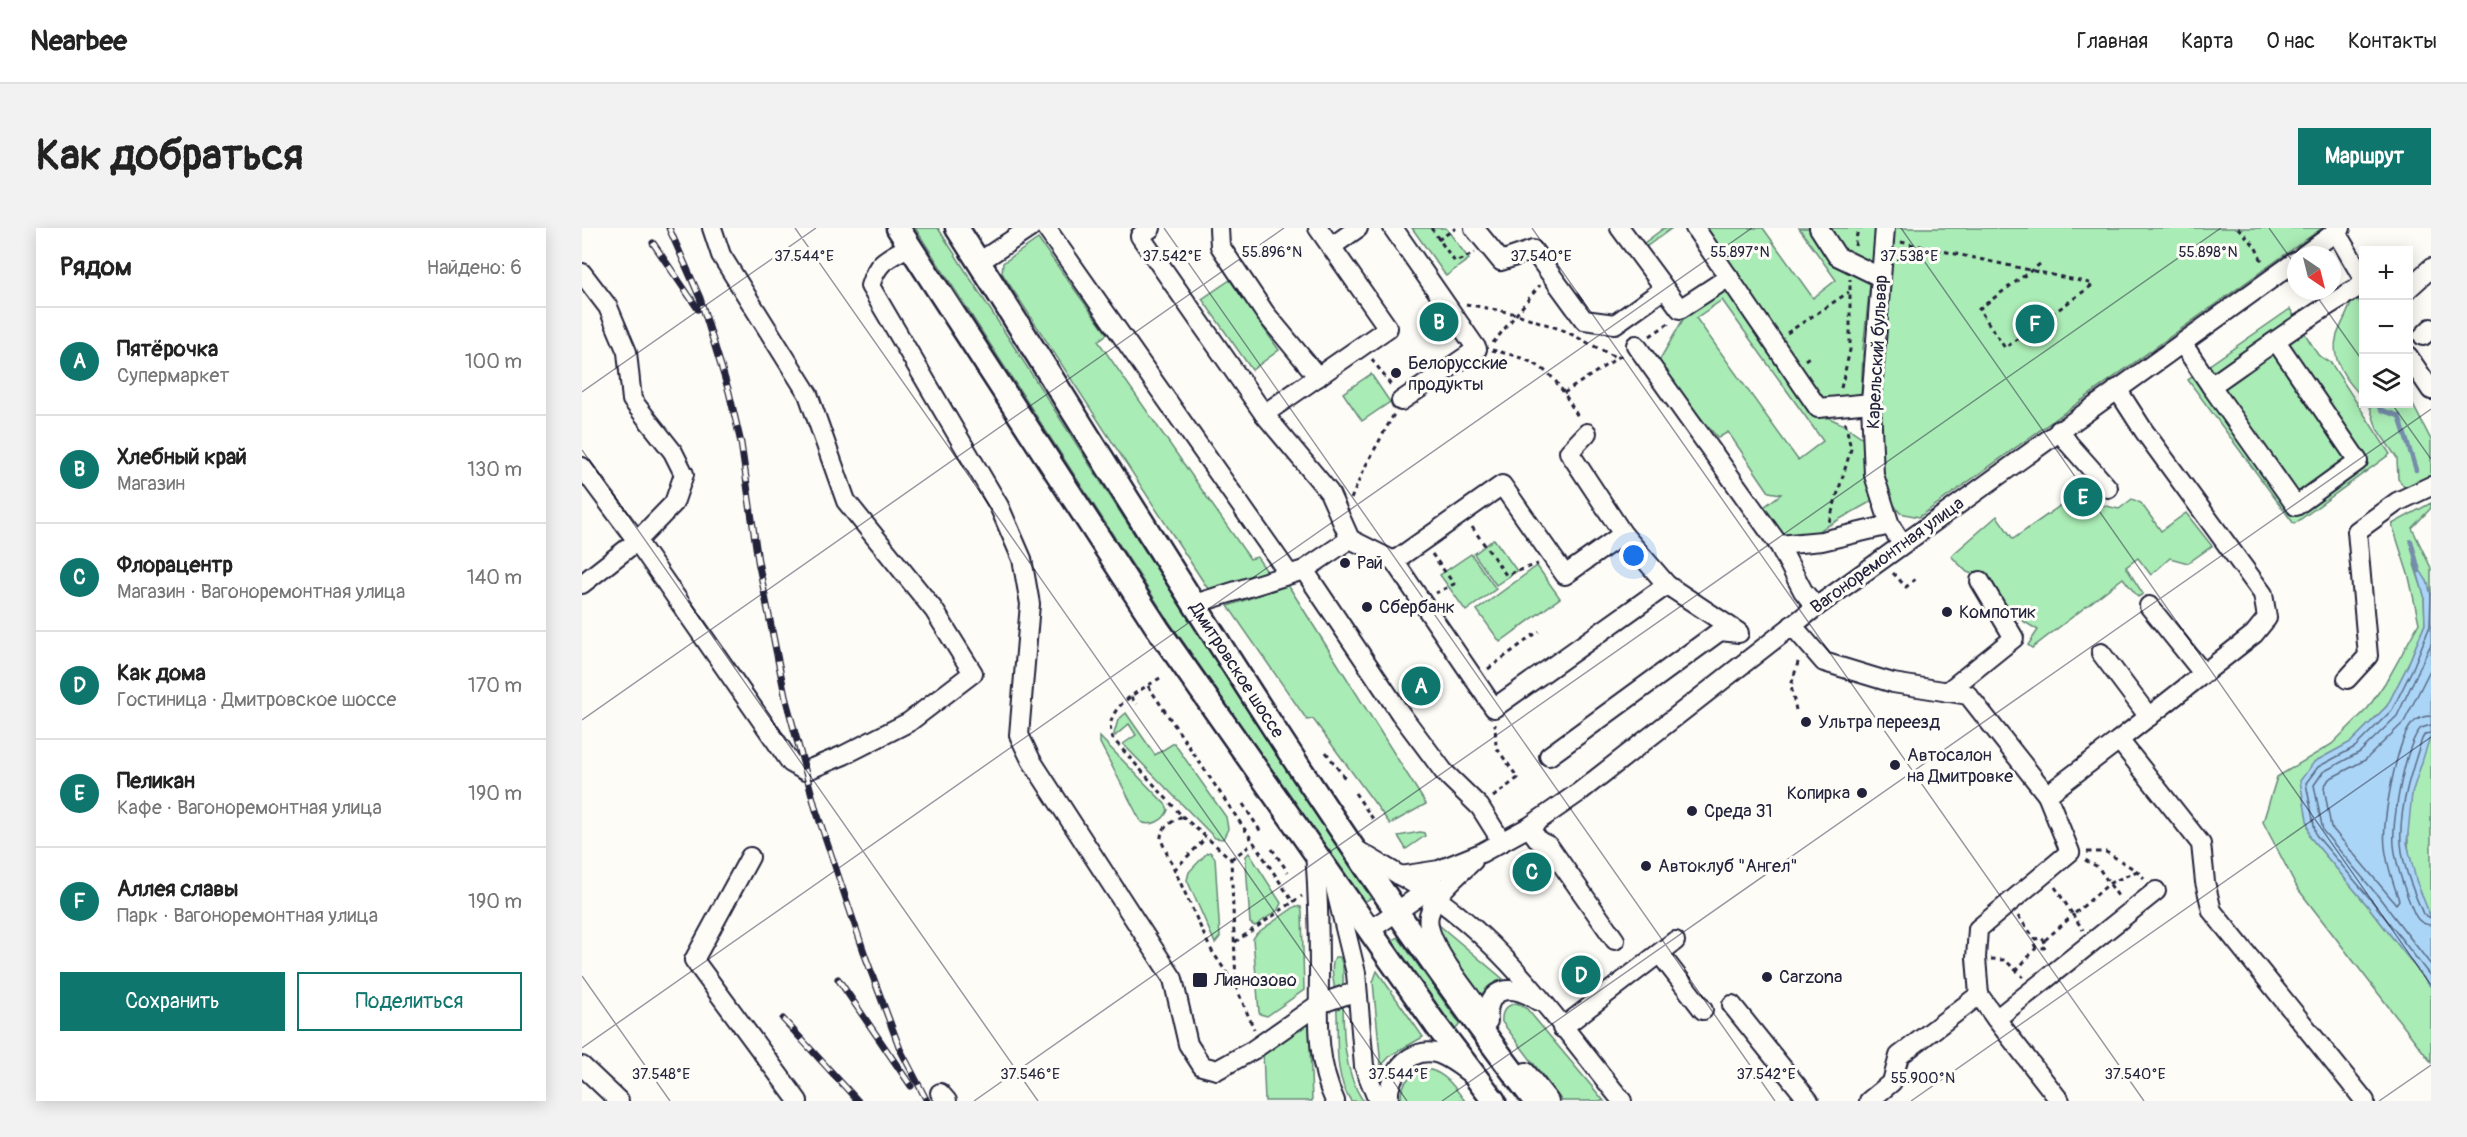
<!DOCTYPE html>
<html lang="ru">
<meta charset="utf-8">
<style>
body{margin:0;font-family:Pangolin,sans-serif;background:#f2f2f2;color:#222}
.controls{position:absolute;right:18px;top:18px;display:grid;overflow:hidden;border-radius:0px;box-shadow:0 3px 15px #0003}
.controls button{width:54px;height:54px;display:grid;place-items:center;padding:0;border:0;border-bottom:2px solid #e0e0e0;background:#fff;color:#222;font:30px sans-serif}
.compass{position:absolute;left:1705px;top:18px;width:54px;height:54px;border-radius:50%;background:#fff;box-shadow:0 3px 15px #0003;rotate:145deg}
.you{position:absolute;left:1052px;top:328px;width:21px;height:21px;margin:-15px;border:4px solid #fff;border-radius:50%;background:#1a73e8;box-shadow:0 0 0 9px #1a73e833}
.badge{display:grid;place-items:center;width:39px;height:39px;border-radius:50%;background:#0f766e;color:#fff;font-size:20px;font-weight:700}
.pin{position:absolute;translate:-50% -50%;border:3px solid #fff;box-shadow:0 2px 6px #0006}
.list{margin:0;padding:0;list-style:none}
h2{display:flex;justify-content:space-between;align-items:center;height:78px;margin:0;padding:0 24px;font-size:26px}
h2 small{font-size:20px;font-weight:400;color:#767676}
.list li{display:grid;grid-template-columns:39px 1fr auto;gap:18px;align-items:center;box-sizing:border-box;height:108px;padding:0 24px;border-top:2px solid #e0e0e0}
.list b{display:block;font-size:22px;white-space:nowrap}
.list p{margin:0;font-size:20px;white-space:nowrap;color:#767676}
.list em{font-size:20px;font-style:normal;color:#767676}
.actions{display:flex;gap:12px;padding:18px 24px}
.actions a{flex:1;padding:14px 0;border:2px solid #0f766e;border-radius:0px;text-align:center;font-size:21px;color:#0f766e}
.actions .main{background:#0f766e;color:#fff}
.icon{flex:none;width:33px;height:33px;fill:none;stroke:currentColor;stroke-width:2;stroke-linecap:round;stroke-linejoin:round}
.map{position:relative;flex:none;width:1849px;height:873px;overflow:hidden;border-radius:0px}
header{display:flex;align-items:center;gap:36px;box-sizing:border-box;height:84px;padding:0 30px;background:#fff;border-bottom:2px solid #e0e0e0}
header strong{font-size:28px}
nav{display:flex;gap:33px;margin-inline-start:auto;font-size:21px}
.intro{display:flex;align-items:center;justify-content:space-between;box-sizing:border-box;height:144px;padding:0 36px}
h1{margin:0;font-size:42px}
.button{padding:15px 27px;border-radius:0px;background:#0f766e;color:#fff;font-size:21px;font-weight:700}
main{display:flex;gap:36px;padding:0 36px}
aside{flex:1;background:#fff;border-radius:0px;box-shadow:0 3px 15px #0003}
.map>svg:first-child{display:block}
</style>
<header>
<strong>Nearbee</strong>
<nav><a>Главная</a><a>Карта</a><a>О нас</a><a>Контакты</a></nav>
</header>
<div class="intro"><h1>Как добраться</h1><a class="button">Маршрут</a></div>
<main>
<aside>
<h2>Рядом<small>Найдено: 6</small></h2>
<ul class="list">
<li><span class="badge">A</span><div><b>Пятёрочка</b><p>Супермаркет</p></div><em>100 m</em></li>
<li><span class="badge">B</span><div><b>Хлебный край</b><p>Магазин</p></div><em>130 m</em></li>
<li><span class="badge">C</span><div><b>Флорацентр</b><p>Магазин · Вагоноремонтная улица</p></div><em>140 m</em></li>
<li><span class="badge">D</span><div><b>Как дома</b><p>Гостиница · Дмитровское шоссе</p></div><em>170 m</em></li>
<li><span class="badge">E</span><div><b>Пеликан</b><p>Кафе · Вагоноремонтная улица</p></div><em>190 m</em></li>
<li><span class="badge">F</span><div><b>Аллея славы</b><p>Парк · Вагоноремонтная улица</p></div><em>190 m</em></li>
</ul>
<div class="actions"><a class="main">Сохранить</a><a>Поделиться</a></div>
</aside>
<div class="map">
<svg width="1849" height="873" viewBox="0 0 1849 873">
<rect width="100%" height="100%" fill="#fdfcf7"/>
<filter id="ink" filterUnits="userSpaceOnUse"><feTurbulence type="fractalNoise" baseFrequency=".0167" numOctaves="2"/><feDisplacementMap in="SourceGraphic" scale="12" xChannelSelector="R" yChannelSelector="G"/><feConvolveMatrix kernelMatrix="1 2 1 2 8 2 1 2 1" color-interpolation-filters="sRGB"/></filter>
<g filter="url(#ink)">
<g fill="#aaecb5" stroke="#668778" stroke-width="1.5" fill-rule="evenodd">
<polygon points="333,0 356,0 663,479 789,670 782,674 588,395"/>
<polygon points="830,0 864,0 887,31 864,48"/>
<polygon points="1082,0 1090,0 1061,21 1058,18"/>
<polygon points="1123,0 1181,0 1231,70 1254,52 1217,0 1294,0 1281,121 1279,172 1240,170"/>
<polygon points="1307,0 1740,0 1337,289 1318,285 1309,273 1302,249 1293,175"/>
<polygon points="456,11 525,106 516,113 668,331 675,329 689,349 630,367 420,45 421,35"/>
<polygon points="648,52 697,122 670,142 620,71"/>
<path d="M1148,58l86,126 26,12 21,14 4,40 5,23 -59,33 -24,8 -25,-35 17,-13 -12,-2 -41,-60 -10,6 -62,-72 29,-50zM1140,72l101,141 -25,19 -102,-142z"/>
<path d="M1776,71l5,11v88c-16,-17 -34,-38 -26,-63 4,-11 11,-22 15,-35z"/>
<polygon points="1708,81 1736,127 1749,135 1808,226 1712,296 1606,152"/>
<polygon points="789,146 808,174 780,193 761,165"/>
<polygon points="1827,169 1849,212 1849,252 1825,262 1816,251 1815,230 1795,201 1787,176 1826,176"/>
<polygon points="1489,270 1537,281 1550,271 1559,275 1579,303 1604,285 1630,318 1606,335 1588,330 1569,347 1556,330 1544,339 1561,366 1556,369 1541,350 1450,420 1446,417 1456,402 1426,384 1408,352 1385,344 1369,328 1415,288 1431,311"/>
<polygon points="1849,275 1849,280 1830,300 1849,340 1849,367 1845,353 1832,336 1842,367 1843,396 1826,437 1805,478 1769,514 1732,534 1728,609 1785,677 1849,759 1849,834 1716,661 1681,594 1695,549 1750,516 1786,480 1807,449 1837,395 1827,349 1810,296"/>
<polygon points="912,311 935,343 914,357 892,326"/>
<polygon points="889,326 914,361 884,383 858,347"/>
<polygon points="955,338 978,370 918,414 895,382"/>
<polygon points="706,357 844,576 808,596 731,491 725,492 646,378"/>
<polygon points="544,485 573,527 592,515 644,589 646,601 641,611 633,610 541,516 554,507 547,496 533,508 532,506 536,492"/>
<path d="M1849,506v184c-10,-24 -22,-49 -23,-75 -2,-32 8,-81 23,-109z"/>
<path d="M518,509l66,68 2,5c-4,11 -17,17 -27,12l-41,-79z"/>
<polygon points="838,604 842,605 843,608 824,621 816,608"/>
<polygon points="628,624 633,630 638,709 633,715 605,652 607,644 625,625"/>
<polygon points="667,625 699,675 696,682 673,698 668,695 664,635 664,628"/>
<polygon points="714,678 719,679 720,684 722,762 685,788 678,786 677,784 671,711 675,705"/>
<path d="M857,697l64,54c-12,4 -18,9 -24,20l-46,-73z"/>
<polygon points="816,709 878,796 874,801 871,801 810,713"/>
<path d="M753,729h5l3,10c1,44 -5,96 20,134h-12c-20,-30 -11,-69 -15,-102 -1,-13 -7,-31 -1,-42z"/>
<polygon points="795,743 841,809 809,827 799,838 791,754"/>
<path d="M935,775l10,6 77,92h-42l-60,-79c-1,-11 4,-17 15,-19z"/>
<polygon points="727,791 730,873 683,873 681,823"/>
<path d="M849,842c16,5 24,18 34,31h-64c-1,-20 11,-30 30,-31z"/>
</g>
<polygon fill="#abd5f6" stroke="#748dab" stroke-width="1.5" points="1832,333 1845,353 1849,367 1849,506 1830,565 1825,615 1834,652 1849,690 1849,759 1785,677 1728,609 1718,553 1732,534 1769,514 1805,478 1826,437 1843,396 1842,367"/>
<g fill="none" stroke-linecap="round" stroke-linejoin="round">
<g stroke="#596a86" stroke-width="1.5">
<polyline points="1849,365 1848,398 1831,440 1810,482 1773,519 1736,539 1724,555 1734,607 1790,673 1849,749"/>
<polyline points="1849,416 1815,488 1778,524 1741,544 1732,557 1741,603 1796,668 1849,737"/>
<path d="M1849,440l-27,54 -39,38 -36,19 -5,8 7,40 65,77 3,-4c-6,-17 -12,-35 -14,-53 -3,-25 11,-103 26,-122 5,-6 12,-9 20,-9"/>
<path d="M1849,497l-10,3c-16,16 -29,94 -27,117 2,20 9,40 16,58 5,12 7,21 21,22"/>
<path d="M1849,505l-6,1 -3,5c-11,33 -23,69 -21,104 2,25 13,49 22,71l8,4"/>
</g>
<g stroke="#748dab" stroke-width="4.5">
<polyline points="1795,176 1799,182 1817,188 1834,242"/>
<polyline points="1829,313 1837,343"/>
</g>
<defs>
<g id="minor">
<polyline points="464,0 707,346"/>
<polyline points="569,0 558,8 682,186 806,100 736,0"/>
<polyline points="637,0 638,18 683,85 736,149"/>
<polyline points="811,0 895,121 819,173"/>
<polyline points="892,0 919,33 951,22 1002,92 1033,96 1082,61"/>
<polyline points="1038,0 1098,81 1147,49"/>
<polyline points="1113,0 1236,180 1289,175"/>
<polyline points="1237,0 1255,28 1298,49"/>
<polyline points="1303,0 1289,175 1292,247 1308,297 1320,316"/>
<polyline points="1754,4 1782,52"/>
<path d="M328,18c-23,13 -32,14 -40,40l129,220 23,53 8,45 -11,131 12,25 142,219 15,65 14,22 15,4 36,-20 66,-46 38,-13"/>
<polyline points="749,19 776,0"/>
<polyline points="1722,27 1759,0"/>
<polyline points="397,34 448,0"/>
<polyline points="0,45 26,79 45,124 50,172 91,224 102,246 92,275 55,313 0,356"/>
<polyline points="1826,61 1849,40"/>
<polyline points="1841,108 1849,100"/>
<path d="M1694,113l82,120 -62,45 -85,-120c50,-35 100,-72 153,-102"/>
<polyline points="1600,115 1629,158"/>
<polyline points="1054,117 1197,317 1221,363 1234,379"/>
<polyline points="1826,128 1849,162"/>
<polyline points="1535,161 1562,203 1681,366 1685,390 1672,406 1537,512"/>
<polyline points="682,186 747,264 768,311"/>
<polyline points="1477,202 1487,216 1526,260"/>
<polyline points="0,239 55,313 209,535 223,543 262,527 327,494 391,445 352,382 264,273 226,166 139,27 130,0"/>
<polyline points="1197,317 1240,313 1308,297"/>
<polyline points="812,333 920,257 983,347 1041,306"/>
<polyline points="722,342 768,311 812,333 912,480 1085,357 1041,306 987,224 1005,205"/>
<polyline points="1085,357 1156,404"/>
<polyline points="612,376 722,342 818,485 862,544 898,579 920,614"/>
<polyline points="1567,378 1621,445"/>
<polyline points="1210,397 1242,434 1311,455 1386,467 1465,567 1488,624 1396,701 1394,730 1397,767 1317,828 1310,854 1287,873"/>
<polyline points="1519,425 1567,489"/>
<polyline points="1765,451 1786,428 1775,303 1815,274 1849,258"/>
<polyline points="1365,464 1432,410 1398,353"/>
<polyline points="967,528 1138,403 1157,405"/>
<polyline points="1465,567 1537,512 1619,616 1623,654 1630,683 1783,873"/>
<polyline points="947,599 957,613 967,618 1033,712"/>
<path d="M775,622c34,21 70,39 101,65 63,51 113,123 164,186"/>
<path d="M733,624c3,39 4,78 4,117 0,45 -4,90 16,132"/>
<polyline points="168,629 112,732 216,873"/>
<path d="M891,633c-15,14 -38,32 -44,54 -6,25 38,76 52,96"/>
<polyline points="818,648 857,642 899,625 947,599 996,565 1234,379 1714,33"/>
<polyline points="753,659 774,745 782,838 796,873"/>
<polyline points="788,702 853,657"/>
<polyline points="1078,726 1121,782"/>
<polyline points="1397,767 1414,791 1574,663"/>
<polyline points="1150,777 1227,873"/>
<polyline points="1414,791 1478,873"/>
<path d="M906,793c-3,-37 27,-37 50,-20"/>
<polyline points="980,800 1093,713"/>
<polyline points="0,838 37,873"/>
<polyline points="944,844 967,873"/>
<polyline points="358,865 365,873"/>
<path d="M807,873c-3,-26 21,-56 50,-47 10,4 20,11 29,18"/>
</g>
<g id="major">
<polyline points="316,0 576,401 854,797 912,873"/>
<path d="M375,0c188,294 365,596 578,873"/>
</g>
</defs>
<use href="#minor" stroke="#22223b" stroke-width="22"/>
<use href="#major" stroke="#22223b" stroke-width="27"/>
<g stroke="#22223b" stroke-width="3" stroke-dasharray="4.5 4.5" stroke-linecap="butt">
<polyline points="849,0 873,34 893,25"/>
<polyline points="1656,0 1673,18 1680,33"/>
<polyline points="856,12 874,0"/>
<polyline points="1319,14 1512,56"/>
<polyline points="1273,18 1276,0"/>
<polyline points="1458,36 1397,81 1423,120 1512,56"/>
<polyline points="884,76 935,86 983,103 1035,130 1040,127"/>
<polyline points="1205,105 1267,64"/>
<polyline points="1068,108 1090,93"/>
<polyline points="911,115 958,57"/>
<path d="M910,122c17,4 39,9 53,21 15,11 24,32 34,47"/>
<polyline points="790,131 811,160"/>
<polyline points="1223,132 1230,127"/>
<polyline points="1259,160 1268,122 1268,51"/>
<polyline points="982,165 1035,130"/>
<polyline points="769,271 783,239 812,186"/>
<polyline points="1247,294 1269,221 1263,193"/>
<polyline points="890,299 924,347 956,336"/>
<polyline points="850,326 872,356 854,365"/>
<polyline points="1311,345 1324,359 1332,352 1335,356"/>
<polyline points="906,441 957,403"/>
<path d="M578,450c-20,13 -60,30 -47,61l69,77c-11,7 -22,11 -21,24l49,108 26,39 18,42"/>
<polyline points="566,458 672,615"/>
<polyline points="549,469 555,476"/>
<polyline points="1214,482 1209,458 1217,431"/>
<polyline points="744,524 764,552"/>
<polyline points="773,565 791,591"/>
<polyline points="911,569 936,550 914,519 913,496"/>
<polyline points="661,576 679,604"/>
<polyline points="600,588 649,631 654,756"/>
<polyline points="690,621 706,644"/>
<polyline points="1505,624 1524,624 1555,643 1562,650"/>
<polyline points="649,631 672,615 711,674 720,668"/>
<polyline points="1503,632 1516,639 1538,671"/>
<polyline points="592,642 624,610"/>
<polyline points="1473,659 1491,687 1528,655 1555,643"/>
<polyline points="1436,688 1453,711"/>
<polyline points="1463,712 1491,687 1501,702"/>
<polyline points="653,714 711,674"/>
<polyline points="1409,731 1423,732 1441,749"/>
<polyline points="1434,743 1454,720 1462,720 1464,716 1460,710 1453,711 1451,714 1454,720"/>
</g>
<use href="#minor" stroke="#fdfcf7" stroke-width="18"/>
<use href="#major" stroke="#fdfcf7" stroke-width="22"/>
<defs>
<g id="rail">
<polyline points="87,0 118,70 147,164 159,215 176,333 204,472 234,582 284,730 318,821 345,873"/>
<polyline points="71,15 116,81"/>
<polyline points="256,751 329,858"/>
<polyline points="201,791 276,873"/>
</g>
</defs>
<use href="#rail" stroke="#22223b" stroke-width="7"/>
<use href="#rail" stroke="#fdfcf7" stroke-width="4.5" stroke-dasharray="14" stroke-linecap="butt"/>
</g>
</g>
<path fill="none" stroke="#22223b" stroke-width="1.5" stroke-opacity="0.45" d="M213,0l612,873M582,0l611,873M950,0l612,873M1319,0l530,757M1687,0l27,38M1731,63l51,72M0,164l234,-164M1810,176l39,55M0,222l456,651M0,492l702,-492M0,748l88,125M0,820l1170,-820M392,873l1247,-873M860,873l989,-692M1329,873l520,-364M1797,873l52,-36"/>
<g fill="#22223b" stroke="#fdfcf7" stroke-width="2">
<circle cx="814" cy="145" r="6"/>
<circle cx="763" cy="335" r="6"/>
<circle cx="785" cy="379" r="6"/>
<circle cx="1365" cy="384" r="6"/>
<circle cx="1224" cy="494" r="6"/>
<circle cx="1313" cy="537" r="6"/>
<circle cx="1280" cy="565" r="6"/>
<circle cx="1110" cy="583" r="6"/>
<circle cx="1064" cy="638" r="6"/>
<circle cx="1185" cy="749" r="6"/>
<rect x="610" y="744" width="16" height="16" rx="3"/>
</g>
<g text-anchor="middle" stroke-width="6" stroke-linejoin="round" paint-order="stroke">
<g font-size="18" fill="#22223b" stroke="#fdfcf7">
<text transform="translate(1295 124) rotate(-87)" y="6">Карельский бульвар</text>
<text transform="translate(1305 327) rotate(-36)" y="6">Вагоноремонтная улица</text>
<text transform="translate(655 442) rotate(57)" y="6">Дмитровское шоссе</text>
</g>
<g font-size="18" fill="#22223b" stroke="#fdfcf7" text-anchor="start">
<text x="826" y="141">Белорусские<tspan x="826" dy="21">продукты</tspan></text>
<text x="775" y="341">Рай</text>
<text x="797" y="385">Сбербанк</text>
<text x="1377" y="390">Компотик</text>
<text x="1236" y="500">Ультра переезд</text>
<text x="1325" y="533">Автосалон<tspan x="1325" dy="21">на Дмитровке</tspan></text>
<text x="1268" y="571" text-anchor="end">Копирка</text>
<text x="1122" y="589">Среда 31</text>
<text x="1076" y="644">Автоклуб "Ангел"</text>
<text x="1197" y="755">Carzona</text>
<text x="632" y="758">Лианозово</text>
</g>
</g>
<g font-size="15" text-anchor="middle" fill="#22223b" stroke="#fdfcf7" stroke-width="6" stroke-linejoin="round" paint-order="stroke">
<text x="690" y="29">55.896°N</text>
<text x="1158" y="29">55.897°N</text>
<text x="1626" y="29">55.898°N</text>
<text x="222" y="33">37.544°E</text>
<text x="590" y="33">37.542°E</text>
<text x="959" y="33">37.540°E</text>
<text x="1327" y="33">37.538°E</text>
<text x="79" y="851">37.548°E</text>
<text x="448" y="851">37.546°E</text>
<text x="816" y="851">37.544°E</text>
<text x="1184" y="851">37.542°E</text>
<text x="1553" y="851">37.540°E</text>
<text x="1341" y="855">55.900°N</text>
</g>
</svg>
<div class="controls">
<button>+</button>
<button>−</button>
<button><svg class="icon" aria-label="layers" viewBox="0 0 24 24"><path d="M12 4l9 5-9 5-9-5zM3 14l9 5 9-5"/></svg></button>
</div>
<svg class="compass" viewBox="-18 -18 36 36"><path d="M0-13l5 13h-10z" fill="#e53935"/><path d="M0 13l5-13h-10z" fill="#767676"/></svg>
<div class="you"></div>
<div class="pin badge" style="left:839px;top:458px">A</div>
<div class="pin badge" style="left:857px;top:94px">B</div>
<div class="pin badge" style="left:950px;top:644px">C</div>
<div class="pin badge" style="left:999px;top:747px">D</div>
<div class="pin badge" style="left:1501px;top:269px">E</div>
<div class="pin badge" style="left:1453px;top:96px">F</div>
</div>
</main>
